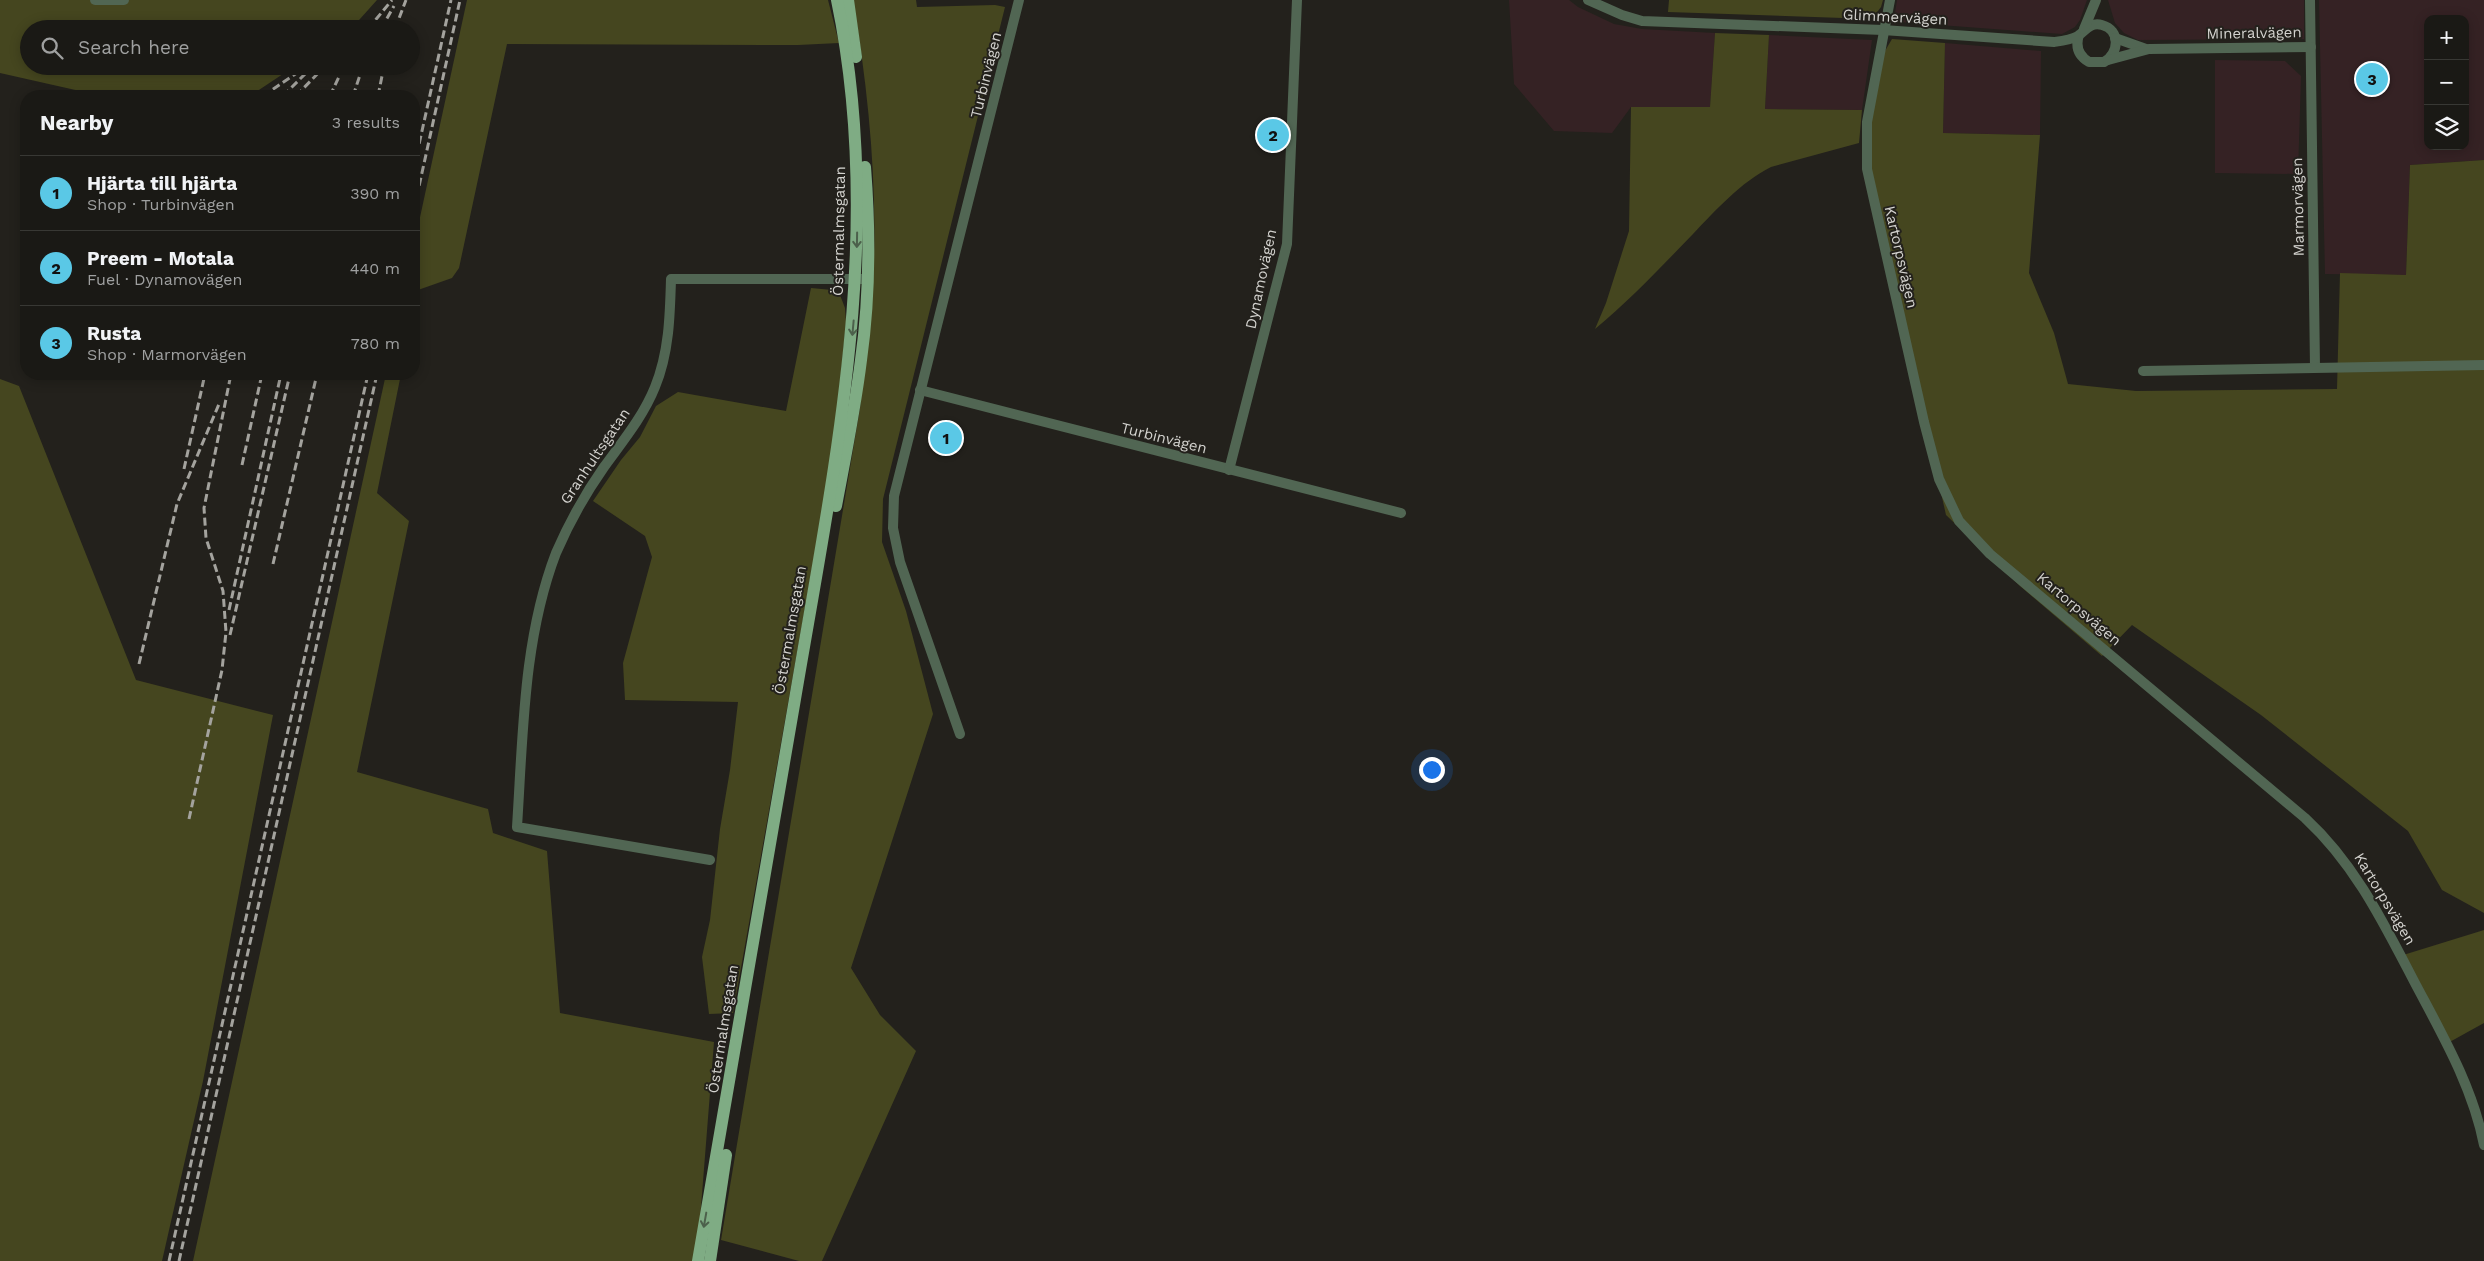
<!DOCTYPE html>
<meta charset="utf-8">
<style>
body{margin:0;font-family:"Work Sans",sans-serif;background:#272622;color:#f1f3f6}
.controls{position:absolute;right:15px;top:15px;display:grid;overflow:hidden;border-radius:10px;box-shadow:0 2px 12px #0003}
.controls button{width:45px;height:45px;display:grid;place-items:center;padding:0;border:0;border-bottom:1px solid #383834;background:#1a1915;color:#f1f3f6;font:25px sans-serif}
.you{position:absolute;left:1431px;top:769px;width:18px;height:18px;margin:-12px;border:4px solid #fff;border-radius:50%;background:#1a73e8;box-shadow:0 0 0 8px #1a73e833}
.badge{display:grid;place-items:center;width:32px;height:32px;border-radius:50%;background:#5ac8e6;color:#111;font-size:16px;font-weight:700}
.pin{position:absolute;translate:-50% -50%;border:2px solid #fff;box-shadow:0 1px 5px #0006}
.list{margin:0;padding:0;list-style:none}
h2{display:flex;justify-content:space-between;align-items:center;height:65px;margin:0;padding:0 20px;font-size:21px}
h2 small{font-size:16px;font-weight:400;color:#9fa0a0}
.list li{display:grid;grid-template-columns:32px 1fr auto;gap:15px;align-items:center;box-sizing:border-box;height:75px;padding:0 20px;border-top:1px solid #383834}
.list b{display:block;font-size:19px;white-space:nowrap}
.list p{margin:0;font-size:16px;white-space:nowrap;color:#9fa0a0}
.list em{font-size:16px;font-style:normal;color:#9fa0a0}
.icon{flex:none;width:28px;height:28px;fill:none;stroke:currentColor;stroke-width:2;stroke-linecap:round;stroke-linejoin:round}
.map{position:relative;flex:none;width:2484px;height:1261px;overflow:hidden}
.search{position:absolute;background:#1a1915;box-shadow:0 2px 12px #0003;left:20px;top:20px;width:400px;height:55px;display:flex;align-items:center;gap:12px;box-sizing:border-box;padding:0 18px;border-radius:28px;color:#9fa0a0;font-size:19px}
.panel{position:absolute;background:#1a1915;box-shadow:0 2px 12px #0003;left:20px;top:90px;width:400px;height:290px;border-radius:20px}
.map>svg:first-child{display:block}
</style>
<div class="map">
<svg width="2484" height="1261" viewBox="0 0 2484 1261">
<rect width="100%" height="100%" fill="#23211c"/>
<g fill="#352224" fill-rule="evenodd">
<polygon points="1509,0 1569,0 1578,7 1614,24 1642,29 1715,33 1710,108 1631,107 1612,133 1554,131 1514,84"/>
<polygon points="1897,0 2087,0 2080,20 2075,27 2062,34 1899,22 1895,13"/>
<polygon points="2108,0 2304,0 2304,39 2138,40 2124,33 2115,23"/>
<path d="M2319,0h165v160l-74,5 -4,110 -81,-1zM2428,19h37v127h-37z"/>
<polygon points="1769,35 1872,40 1862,110 1765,109"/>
<polygon points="1945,43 2041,51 2040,135 1943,133"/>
<polygon points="2215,60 2285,61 2301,76 2298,174 2215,173"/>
</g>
<g fill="#45461f">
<polygon points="0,0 377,0 351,29 29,29 29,66 295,66 250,96 102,96 0,73"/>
<polygon points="467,0 828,0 839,43 798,45 507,44 459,268 452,278 418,290 414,312 414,245"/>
<path d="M853,0h63l1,7 78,-2 10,2 -122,492 -1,43 24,69 27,103 -82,254 29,47 36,36 -94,210h-23l-78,-21 139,-832c4,-41 11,-83 13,-125 5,-95 -4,-189 -20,-283z"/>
<polygon points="1669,0 1883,0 1881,7 1872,19 1668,12"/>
<path d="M1715,33l54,2 -4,74 97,1 -3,33 -88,24c-30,15 -55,43 -78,67 -32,33 -63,66 -98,95l11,-26 23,-72 2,-124h79z"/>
<polygon points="1892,39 1945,43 1943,133 2040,135 2029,273 2054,333 2068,384 2136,391 2337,389 2340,273 2406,275 2410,165 2484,160 2484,913 2442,890 2408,831 2261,715 2132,625 2102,656 2020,586 1946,515 1863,147 1875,68"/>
<polygon points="811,288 832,290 840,295 845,308 846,322 839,394 827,484 733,1013 709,1014 702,957 710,920 720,829 730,770 738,702 625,700 623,663 652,557 645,536 593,501 621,460 640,437 656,406 678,392 786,411"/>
<polygon points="386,374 401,374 377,493 409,521 357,772 488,809 493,833 547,851 560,1013 714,1042 699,1232 694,1261 193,1261"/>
<polygon points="0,379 19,386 136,680 273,715 203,1081 162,1261 0,1261"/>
<polygon points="2484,930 2484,1023 2446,1044 2400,956"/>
</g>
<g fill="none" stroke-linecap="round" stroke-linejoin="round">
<g stroke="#516653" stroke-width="10">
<polyline points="95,0 124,0"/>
<path d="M1588,0l34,15 20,6 241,9 171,12c8,-1 17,-2 24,-6 8,-6 12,-14 24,-11 19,5 17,29 2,37h-15c-10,-6 -14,-15 -10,-27"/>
<path d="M1890,0l-23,122v47l57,253 15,57 20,42 31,33 315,264c51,47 79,106 111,167 27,51 57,103 68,160"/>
<polyline points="2310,0 2315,367"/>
<polyline points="2084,29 2096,0"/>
<polyline points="2115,38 2146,49"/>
<polyline points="2108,60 2149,49 2311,47"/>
<polyline points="2143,371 2484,365"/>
<polyline points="920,390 1401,513"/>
<polyline points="1229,470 1287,244 1297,0"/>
<polyline points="960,734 900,562 893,528 894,496 1019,0"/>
<path d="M710,860l-193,-33c6,-91 6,-188 39,-274 13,-30 29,-59 48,-86 18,-25 39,-50 51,-80 14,-34 15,-71 16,-108h197"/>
</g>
<g stroke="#7fac84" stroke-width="12">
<polyline points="848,0 856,57"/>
<path d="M836,506c9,-48 19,-97 25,-146 9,-64 9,-129 4,-193"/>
<path d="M698,1261c33,-187 64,-375 97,-562 39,-231 91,-465 42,-699"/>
<polyline points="710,1261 726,1155"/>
</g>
<g stroke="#a4a39e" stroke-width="3" stroke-dasharray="8 4" stroke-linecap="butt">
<polyline points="368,29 392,0"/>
<polyline points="381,29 394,6"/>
<polyline points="395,29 406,0"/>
<polyline points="263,96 307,66"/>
<polyline points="283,96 308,71"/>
<polyline points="296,96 325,66"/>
<polyline points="330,96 344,66"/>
<polyline points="353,96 363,66"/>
<polyline points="378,96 384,66"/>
<polyline points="414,167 451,0"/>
<polyline points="414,209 460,0"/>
<polyline points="242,465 262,374"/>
<polyline points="184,469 205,374"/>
<polyline points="273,564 317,374"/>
<polyline points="229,610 281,374"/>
<polyline points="230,635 290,374"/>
<polyline points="139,664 177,504 219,404"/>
<polyline points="189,819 222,670 226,632 223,591 206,538 204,508 231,374"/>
<polyline points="169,1261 368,374"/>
<polyline points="179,1261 377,374"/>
</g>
</g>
<defs><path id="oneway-shaft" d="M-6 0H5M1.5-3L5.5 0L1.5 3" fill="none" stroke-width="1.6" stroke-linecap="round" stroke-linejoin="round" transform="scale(1.25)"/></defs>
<g stroke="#4c604b">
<use href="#oneway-shaft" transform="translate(857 240) rotate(91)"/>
<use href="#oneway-shaft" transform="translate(853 328) rotate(95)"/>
<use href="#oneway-shaft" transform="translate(705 1220) rotate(100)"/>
</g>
<g text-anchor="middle" stroke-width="4" stroke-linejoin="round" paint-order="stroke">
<g font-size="15" fill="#d3d2ce" stroke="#23211c">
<text transform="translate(1895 17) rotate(3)" y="5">Glimmervägen</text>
<text transform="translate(2254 33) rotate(-1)" y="5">Mineralvägen</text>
<text transform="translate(986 75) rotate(-76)" y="5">Turbinvägen</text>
<text transform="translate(2298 207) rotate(-91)" y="5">Marmorvägen</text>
<text transform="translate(839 231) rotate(-89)" y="5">Östermalmsgatan</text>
<text transform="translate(1901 257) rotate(77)" y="5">Kartorpsvägen</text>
<text transform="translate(1261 279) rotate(-78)" y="5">Dynamovägen</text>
<text transform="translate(1164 438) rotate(14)" y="5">Turbinvägen</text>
<text transform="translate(595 456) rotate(-56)" y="5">Granhultsgatan</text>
<text transform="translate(2079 609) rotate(40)" y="5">Kartorpsvägen</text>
<text transform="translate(790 630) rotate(-80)" y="5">Östermalmsgatan</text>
<text transform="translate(2385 899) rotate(59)" y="5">Kartorpsvägen</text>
<text transform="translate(723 1029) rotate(-81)" y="5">Östermalmsgatan</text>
</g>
</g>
</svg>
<div class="controls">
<button>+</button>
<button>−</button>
<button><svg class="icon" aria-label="layers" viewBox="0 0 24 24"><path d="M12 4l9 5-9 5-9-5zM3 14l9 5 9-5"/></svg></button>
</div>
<div class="you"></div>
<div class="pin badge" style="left:946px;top:438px">1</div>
<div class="pin badge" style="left:1273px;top:135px">2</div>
<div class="pin badge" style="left:2372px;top:79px">3</div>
<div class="search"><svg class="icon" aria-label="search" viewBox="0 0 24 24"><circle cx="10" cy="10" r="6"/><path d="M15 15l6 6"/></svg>Search here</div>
<section class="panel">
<h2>Nearby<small>3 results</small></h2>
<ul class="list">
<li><span class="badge">1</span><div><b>Hjärta till hjärta</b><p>Shop · Turbinvägen</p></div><em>390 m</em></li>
<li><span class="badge">2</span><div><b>Preem - Motala</b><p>Fuel · Dynamovägen</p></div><em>440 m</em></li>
<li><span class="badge">3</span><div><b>Rusta</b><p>Shop · Marmorvägen</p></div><em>780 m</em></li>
</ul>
</section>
</div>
